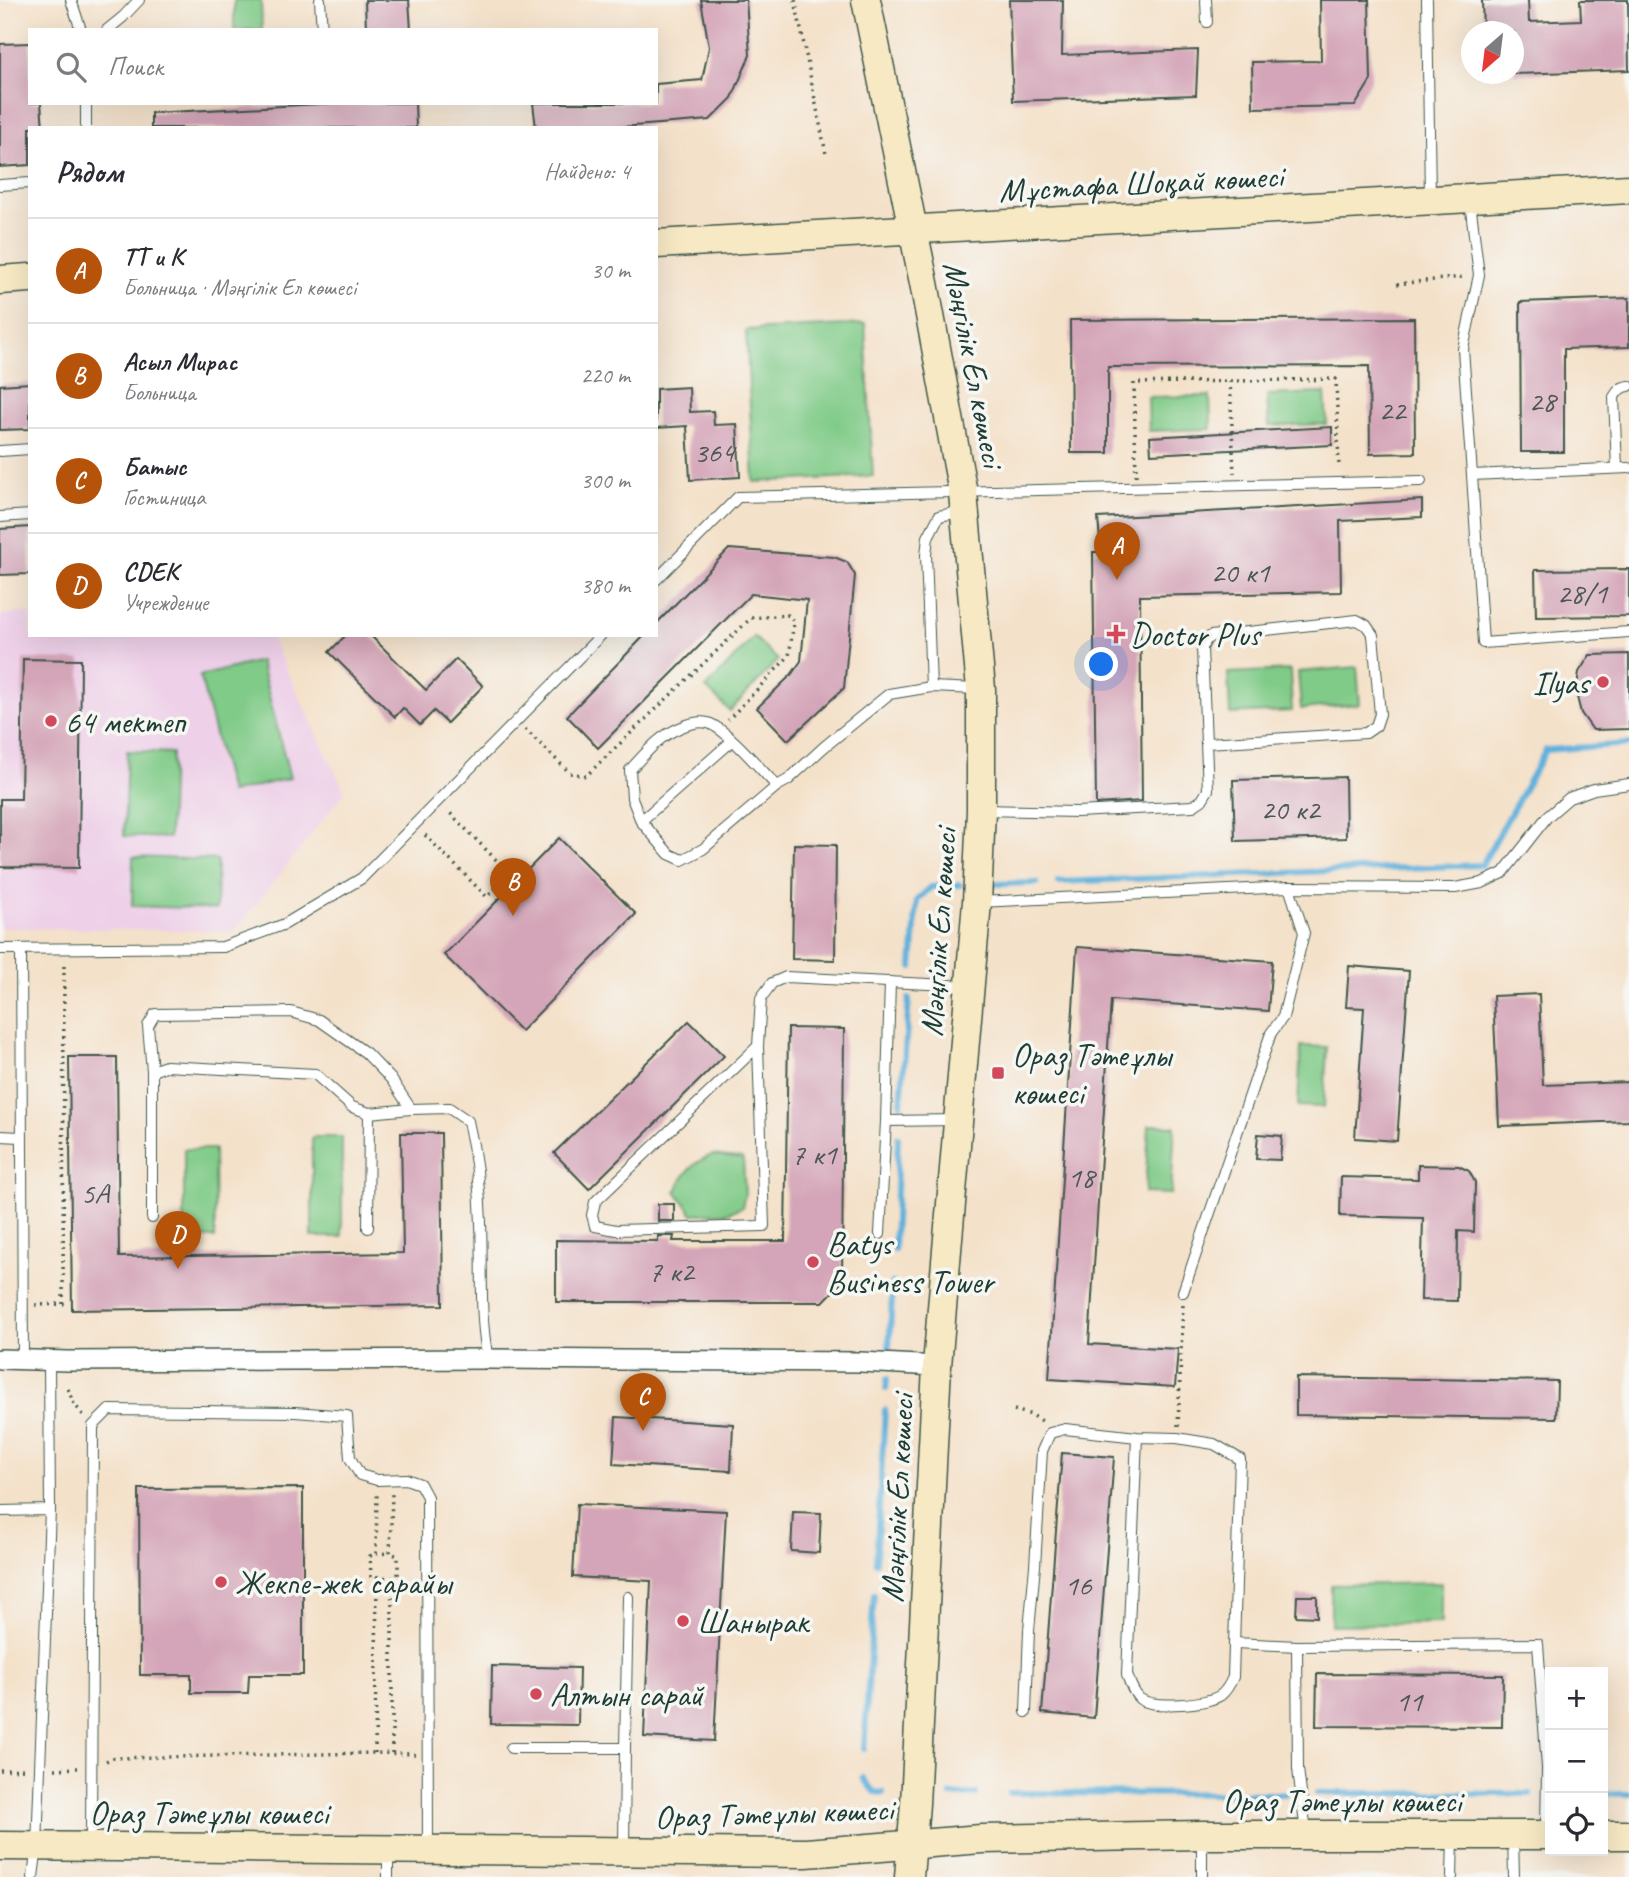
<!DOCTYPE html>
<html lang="ru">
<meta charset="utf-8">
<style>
body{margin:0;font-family:Caveat,sans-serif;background:#f2f2f3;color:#2b2b33}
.controls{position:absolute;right:21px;bottom:21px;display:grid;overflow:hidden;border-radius:0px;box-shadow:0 7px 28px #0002}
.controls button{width:63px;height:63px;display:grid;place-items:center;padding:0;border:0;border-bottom:2px solid #e1e1e2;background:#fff;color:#2b2b33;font:35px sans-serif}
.compass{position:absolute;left:1461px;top:21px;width:63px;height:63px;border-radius:50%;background:#fff;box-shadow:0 7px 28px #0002;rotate:208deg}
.you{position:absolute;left:1102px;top:665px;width:24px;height:24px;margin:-18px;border:5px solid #fff;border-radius:50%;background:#1a73e8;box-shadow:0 0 0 10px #1a73e833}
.badge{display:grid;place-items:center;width:46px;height:46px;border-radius:50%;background:#b45309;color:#fff;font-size:23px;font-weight:700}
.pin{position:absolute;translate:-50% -58px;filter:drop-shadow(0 2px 4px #0008)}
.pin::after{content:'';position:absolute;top:37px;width:24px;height:21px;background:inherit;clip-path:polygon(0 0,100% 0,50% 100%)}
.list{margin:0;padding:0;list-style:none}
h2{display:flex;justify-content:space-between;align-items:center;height:91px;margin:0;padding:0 28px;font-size:30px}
h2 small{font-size:23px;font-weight:400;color:#7c7c81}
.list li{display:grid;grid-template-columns:46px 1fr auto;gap:21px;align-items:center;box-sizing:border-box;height:105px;padding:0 28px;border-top:2px solid #e1e1e2}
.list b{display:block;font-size:26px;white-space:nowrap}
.list p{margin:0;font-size:23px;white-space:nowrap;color:#7c7c81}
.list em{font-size:23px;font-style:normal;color:#7c7c81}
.icon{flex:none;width:38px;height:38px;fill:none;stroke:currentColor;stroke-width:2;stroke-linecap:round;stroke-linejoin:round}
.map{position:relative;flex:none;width:1629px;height:1877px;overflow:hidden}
.search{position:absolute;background:#fff;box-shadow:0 7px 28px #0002;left:28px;top:28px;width:630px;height:77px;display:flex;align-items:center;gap:18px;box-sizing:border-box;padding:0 24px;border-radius:0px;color:#7c7c81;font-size:26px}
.panel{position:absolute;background:#fff;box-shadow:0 7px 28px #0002;left:28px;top:126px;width:630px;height:511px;border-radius:0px}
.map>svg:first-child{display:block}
</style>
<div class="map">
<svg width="1629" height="1877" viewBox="0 0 1629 1877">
<rect width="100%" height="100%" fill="#f6f6f2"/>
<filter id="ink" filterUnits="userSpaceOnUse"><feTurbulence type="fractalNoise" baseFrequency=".0143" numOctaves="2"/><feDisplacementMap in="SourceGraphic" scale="14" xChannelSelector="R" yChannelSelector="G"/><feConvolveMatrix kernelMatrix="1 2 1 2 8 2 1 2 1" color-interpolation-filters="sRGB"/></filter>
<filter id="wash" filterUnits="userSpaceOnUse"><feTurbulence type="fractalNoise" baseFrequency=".00686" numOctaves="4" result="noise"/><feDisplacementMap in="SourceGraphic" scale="28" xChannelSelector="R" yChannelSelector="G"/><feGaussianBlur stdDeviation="1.57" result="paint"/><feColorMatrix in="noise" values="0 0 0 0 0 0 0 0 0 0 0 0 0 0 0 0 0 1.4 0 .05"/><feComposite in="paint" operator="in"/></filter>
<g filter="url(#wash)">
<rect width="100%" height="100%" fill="#f4e1c9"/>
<polygon fill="#eed0e8" points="30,612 30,635 270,635 345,792 235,931 0,928 0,615"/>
<g fill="#80cb88" stroke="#50845e" stroke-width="2">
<polygon points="234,0 261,0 262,30 234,30"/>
<polygon points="865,324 873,476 754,482 746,330"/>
<polygon points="1325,393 1327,424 1269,426 1267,395"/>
<polygon points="1210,396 1211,429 1149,431 1148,397"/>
<polygon points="754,637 778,660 730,711 706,688"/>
<polygon points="260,661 290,778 230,793 200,676"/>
<polygon points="1357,667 1360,704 1301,709 1298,672"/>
<polygon points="1290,670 1292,711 1230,714 1228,673"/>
<polygon points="127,751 172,753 169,838 124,836"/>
<polygon points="133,857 217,860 216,909 132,906"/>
<polygon points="1301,1046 1327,1047 1324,1107 1298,1106"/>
<polygon points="1149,1125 1175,1126 1171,1194 1145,1193"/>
<rect x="312" y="1137" width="30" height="100"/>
<polygon points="184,1149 214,1149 215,1238 184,1238"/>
<path d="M713,1155l30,4 2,35 -3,13 -15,6 -34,1 -17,-23c8,-18 18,-30 37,-36z"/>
<polygon points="1441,1583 1441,1623 1331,1625 1331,1585"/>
</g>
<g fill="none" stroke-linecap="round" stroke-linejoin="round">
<g stroke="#60b1db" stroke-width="6">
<polyline points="1058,882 1482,865 1546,750 1629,744"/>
<polyline points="995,884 1037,883"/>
<polyline points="912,967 917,900 931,887 960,885"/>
<polyline points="901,1104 909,999"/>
<polyline points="894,1250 898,1137"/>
<polyline points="889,1347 893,1283"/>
<polyline points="886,1389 887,1379"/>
<polyline points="876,1562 885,1410"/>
<polyline points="864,1749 874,1594"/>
<polyline points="863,1778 874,1792 883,1793"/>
<polyline points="1010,1793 1285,1794"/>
<polyline points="1317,1793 1530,1794"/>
<polyline points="1603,1794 1629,1794"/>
<polyline points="951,1795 976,1794"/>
</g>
</g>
<g id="blocks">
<g fill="#d4a5b8">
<polygon points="365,0 409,0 411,30 366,30"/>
<polygon points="701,0 746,0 750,55 732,98 710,120 608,128 536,128 533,103 656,103 656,84 702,80 709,47"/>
<polygon points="1009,0 1063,0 1062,55 1198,50 1196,95 1013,101"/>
<polygon points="1320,0 1369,0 1371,80 1355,106 1253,108 1252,62 1321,61"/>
<polygon points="1482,0 1528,0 1529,22 1581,20 1580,0 1628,0 1629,70 1514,74 1514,32 1483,32"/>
<polygon points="30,43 30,103 41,103 43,128 30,128 30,165 0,167 0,44"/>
<polygon points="338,103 415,103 416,128 151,128 151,113"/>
<polygon points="1629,298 1629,347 1564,349 1564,452 1521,452 1520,302"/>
<polygon points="1414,318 1415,453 1370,454 1369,366 1108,367 1108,453 1071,453 1070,320"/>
<polygon points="30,383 30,429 0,430 0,385"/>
<polygon points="689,387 690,412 713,411 714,425 737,424 740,477 690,480 687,426 656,428 656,389"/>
<polygon points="1332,427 1332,445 1151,454 1150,437"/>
<polygon points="1422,500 1422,517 1340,521 1341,592 1140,596 1142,801 1096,804 1093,552 1101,552 1098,518"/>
<polygon points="30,527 30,574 0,575 0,529"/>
<polygon points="729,549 834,557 847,562 855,575 844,688 788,740 757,708 791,675 801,661 807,600 751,594 598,748 567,716 645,635 656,635 656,624"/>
<polygon points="1629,569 1629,616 1536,617 1535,570"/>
<polygon points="346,635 370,635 426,690 456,659 483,686 447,723 434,711 420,725 403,708 395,717 329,652"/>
<polygon points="1629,654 1629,729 1593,730 1581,713 1576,693 1579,672 1590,655"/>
<polygon points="23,659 81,660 79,868 0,867 0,799 21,799"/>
<polygon points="1345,777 1346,838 1235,841 1233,780"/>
<polygon points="559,838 636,914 521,1031 444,955"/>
<polygon points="794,844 836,845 835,960 792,959"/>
<polygon points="1077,947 1272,961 1268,1011 1111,1000 1089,1344 1178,1349 1175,1387 1049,1379"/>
<polygon points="1349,966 1409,971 1397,1141 1355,1138 1364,1008 1346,1007"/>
<polygon points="1539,994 1543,1085 1629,1082 1629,1121 1499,1126 1493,996"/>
<polygon points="689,1021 724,1056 589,1189 554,1153"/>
<polygon points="788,1028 844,1029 842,1282 823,1302 556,1302 556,1240 658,1241 658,1236 674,1236 673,1241 785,1241"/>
<polygon points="69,1057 117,1057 119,1257 403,1253 401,1133 441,1133 443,1305 72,1310"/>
<polygon points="1258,1134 1282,1136 1280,1160 1256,1159"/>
<polygon points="1418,1165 1459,1166 1469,1171 1475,1182 1474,1232 1458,1231 1457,1301 1421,1300 1423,1218 1340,1216 1341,1177 1418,1179"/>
<rect x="658" y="1204" width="16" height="17"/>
<polygon points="1296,1377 1557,1381 1556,1418 1296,1415"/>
<polygon points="616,1417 733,1424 731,1471 613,1464"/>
<polygon points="1062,1453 1114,1457 1094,1718 1042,1713"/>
<polygon points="303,1488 303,1675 249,1675 248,1693 191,1693 191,1675 140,1675 139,1489"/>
<polygon points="577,1504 726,1511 714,1741 644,1737 651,1581 573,1577"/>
<polygon points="793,1512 821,1513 819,1553 791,1551"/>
<polygon points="1297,1596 1317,1596 1317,1617 1296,1616"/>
<polygon points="492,1666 579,1668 578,1725 491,1724"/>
<polygon points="1317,1674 1503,1675 1502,1727 1316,1726"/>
</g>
</g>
</g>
<g filter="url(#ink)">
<use href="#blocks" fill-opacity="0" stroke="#3f564a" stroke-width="2"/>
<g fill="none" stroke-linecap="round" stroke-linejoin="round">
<defs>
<g id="lane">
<polyline points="71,0 81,30"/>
<polyline points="320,0 322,30"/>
<polyline points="1206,0 1207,22"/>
<polyline points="1427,0 1430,197"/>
<polyline points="107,30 123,17 139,0"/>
<polyline points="86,103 86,128"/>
<polyline points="0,185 30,183"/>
<polyline points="1470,202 1479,275 1463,349 1472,475 1629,468"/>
<polyline points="0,451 30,449"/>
<path d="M1617,468l-3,-71c4,-7 7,-10 15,-11"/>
<polyline points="1472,475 1483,643 1629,632"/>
<polyline points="0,517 30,515"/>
<polyline points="656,580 738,497 1421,481"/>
<polyline points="931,687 926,555 928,537 939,516 964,511"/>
<path d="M732,741l-91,80 -9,-23 -2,-28c9,-10 18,-20 27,-28 11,-10 36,-23 51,-19 19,6 53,47 69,63l11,-6 36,-33 65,-53 42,-7 46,2"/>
<polyline points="983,810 1077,812 1193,806 1202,800 1208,790 1202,648 1206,640 1211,636 1357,620 1366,625 1373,635 1380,714 1376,726 1366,733 1207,743"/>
<polyline points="641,821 669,854 682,860 703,849 777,786"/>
<polyline points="979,902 1289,887 1455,888 1482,883 1503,873 1547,817 1569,798 1594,789 1629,784"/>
<polyline points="0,949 223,947 285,924 362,878 601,635"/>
<polyline points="21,949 23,1359"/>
<polyline points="758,1046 595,1202 592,1215 595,1226 616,1230 764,1226 758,1046 761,998 772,983 786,977 969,986"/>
<polyline points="152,1071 148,1026 155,1014 291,1012 319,1020 366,1053 391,1079 411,1109"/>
<polyline points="886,1121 890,982"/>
<polyline points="0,1136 21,1137"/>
<path d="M152,1218v-147l14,-5 149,8 37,33 17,6 42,-4 38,-1 19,13c8,34 12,67 13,102 2,46 -2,91 7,136"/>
<polyline points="368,1228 369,1113"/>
<polyline points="880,1234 886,1121 957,1120"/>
<polyline points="1183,1292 1271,1033 1283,1017 1304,933 1289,887"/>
<polyline points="49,1360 50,1510"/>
<polyline points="0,1511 50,1510 37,1846 33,1877"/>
<polyline points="1235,1643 1297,1646"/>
<path d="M1026,1712l3,-82 6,-64 7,-115 8,-18 15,-4 72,8 40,1 37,6 26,15 -7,218c-3,7 -6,13 -12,18 -14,9 -66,14 -81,4 -7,-6 -10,-16 -13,-24l10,-238"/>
<polyline points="511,1748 625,1748 624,1851"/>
<polyline points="625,1748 628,1597"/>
<polyline points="1306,1832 1298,1769 1297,1646 1538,1644 1547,1768 1546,1831"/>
<polyline points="1513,1836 1514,1877"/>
<polyline points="91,1843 93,1426 109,1410 295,1412 347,1416 350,1458 360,1475 377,1480 406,1479 420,1484 427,1497 428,1849"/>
<polyline points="388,1877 388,1853"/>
<polyline points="1202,1877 1202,1836"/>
<polyline points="1452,1877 1453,1836"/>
</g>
<polyline id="street" points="0,1359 68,1361 488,1359 861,1362 937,1366"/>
<g id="secondary">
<polyline points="866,0 924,283 963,493 981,689 981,810 977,902 937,1366 915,1804 909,1877"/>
<polyline points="656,244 1629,189"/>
<polyline points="0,280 30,278"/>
<polyline points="1603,1835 1629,1835"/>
<polyline points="0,1846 806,1853 981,1839 1202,1835 1550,1835"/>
</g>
</defs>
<use href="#lane" stroke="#3f564a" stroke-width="12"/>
<use href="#street" stroke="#3f564a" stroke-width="22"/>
<use href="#secondary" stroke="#3f564a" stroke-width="31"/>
<g stroke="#3f564a" stroke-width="3.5" stroke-dasharray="2 5" stroke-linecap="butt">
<polyline points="795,0 826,154"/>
<polyline points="1397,284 1463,277"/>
<polyline points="1230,381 1234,473"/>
<polyline points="1136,476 1134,383 1336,379 1339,468"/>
<polyline points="525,729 570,773 586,776 751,618 788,615 794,622 789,656 728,720"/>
<polyline points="425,835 487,897 510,874 447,810"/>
<polyline points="35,1305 63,1304 64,962"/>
<polyline points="68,1389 74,1404 85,1417"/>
<polyline points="1014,1410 1032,1415 1044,1422"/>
<polyline points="1178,1426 1183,1304"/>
<polyline points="376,1554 390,1553"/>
<polyline points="377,1577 392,1578"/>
<polyline points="375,1753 377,1577 371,1577 370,1556 376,1554 377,1493"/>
<polyline points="392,1753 392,1578 398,1575 398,1556 390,1553 392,1494"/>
<polyline points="106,1761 113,1758 375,1753 415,1754"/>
<polyline points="55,1769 78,1768"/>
<polyline points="0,1770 26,1769"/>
</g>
<use href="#lane" stroke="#fff" stroke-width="10"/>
<use href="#street" stroke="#fff" stroke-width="19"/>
<use href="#secondary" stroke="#f7e9c3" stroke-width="28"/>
</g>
</g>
<g fill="#d1495b" stroke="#f6f6f2" stroke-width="2.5">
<path d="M1112.5 623.5h7v7h7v7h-7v7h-7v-7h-7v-7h7z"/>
<circle cx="1603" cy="682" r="7"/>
<circle cx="51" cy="721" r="7"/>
<rect x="991" y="1066" width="14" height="14" rx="3.5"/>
<circle cx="813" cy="1262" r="7"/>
<circle cx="221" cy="1582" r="7"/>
<circle cx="683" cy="1621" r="7"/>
<circle cx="536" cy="1694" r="7"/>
</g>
<g text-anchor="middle" stroke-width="7" stroke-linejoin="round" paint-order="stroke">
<g font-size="30" fill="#4c5755">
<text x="1542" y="411">28</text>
<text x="1392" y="420">22</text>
<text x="714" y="462">364</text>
<text x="1240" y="582">20 к1</text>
<text x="1582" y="603">28/1</text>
<text x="1290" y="819">20 к2</text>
<text x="814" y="1164">7 к1</text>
<text x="1081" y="1187">18</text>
<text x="95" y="1203">5А</text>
<text x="671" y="1281">7 к2</text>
<text x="1078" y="1595">16</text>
<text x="1409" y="1711">11</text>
</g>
<g font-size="33" fill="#1f3d34" stroke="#f6f6f2">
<text transform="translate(1141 182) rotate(-3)" y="12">Мұстафа Шоқай көшесі</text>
<text transform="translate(975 364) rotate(79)" y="12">Мәңгілік Ел көшесі</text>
<text transform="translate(937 932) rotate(-86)" y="12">Мәңгілік Ел көшесі</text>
<text transform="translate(896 1498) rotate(-87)" y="12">Мәңгілік Ел көшесі</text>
<text x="1342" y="1812">Ораз Тәтеұлы көшесі</text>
<text x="209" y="1824">Ораз Тәтеұлы көшесі</text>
<text transform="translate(774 1812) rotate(-2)" y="12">Ораз Тәтеұлы көшесі</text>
</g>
<g font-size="33" fill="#1f3d34" stroke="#f6f6f2" text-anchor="start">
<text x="1130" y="646">Doctor Plus</text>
<text x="1589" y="694" text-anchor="end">Ilyas</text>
<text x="65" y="733">64 мектеп</text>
<text x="1012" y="1066">Ораз Тәтеұлы<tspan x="1012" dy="38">көшесі</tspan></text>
<text x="827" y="1255">Batys<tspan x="827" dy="38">Business Tower</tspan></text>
<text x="235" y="1594">Жекпе-жек сарайы</text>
<text x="697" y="1633">Шанырак</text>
<text x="550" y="1706">Алтын сарай</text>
</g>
</g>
</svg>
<div class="controls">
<button>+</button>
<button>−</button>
<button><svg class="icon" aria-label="locate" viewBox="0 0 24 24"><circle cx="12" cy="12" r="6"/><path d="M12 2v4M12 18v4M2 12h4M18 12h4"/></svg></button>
</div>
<svg class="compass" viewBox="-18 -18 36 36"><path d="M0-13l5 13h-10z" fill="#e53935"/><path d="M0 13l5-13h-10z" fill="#7c7c81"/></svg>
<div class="you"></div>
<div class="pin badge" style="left:1117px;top:580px">A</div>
<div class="pin badge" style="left:513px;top:916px">B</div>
<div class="pin badge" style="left:643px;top:1431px">C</div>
<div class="pin badge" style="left:178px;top:1269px">D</div>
<div class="search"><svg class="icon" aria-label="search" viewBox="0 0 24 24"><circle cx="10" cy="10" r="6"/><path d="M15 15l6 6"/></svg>Поиск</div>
<section class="panel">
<h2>Рядом<small>Найдено: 4</small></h2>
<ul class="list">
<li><span class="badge">A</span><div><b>ТТ и К</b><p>Больница · Мәңгілік Ел көшесі</p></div><em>30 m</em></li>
<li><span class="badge">B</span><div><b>Асыл Мирас</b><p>Больница</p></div><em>220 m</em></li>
<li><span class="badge">C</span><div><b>Батыс</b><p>Гостиница</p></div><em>300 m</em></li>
<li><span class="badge">D</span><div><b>CDEK</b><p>Учреждение</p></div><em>380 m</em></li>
</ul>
</section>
</div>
